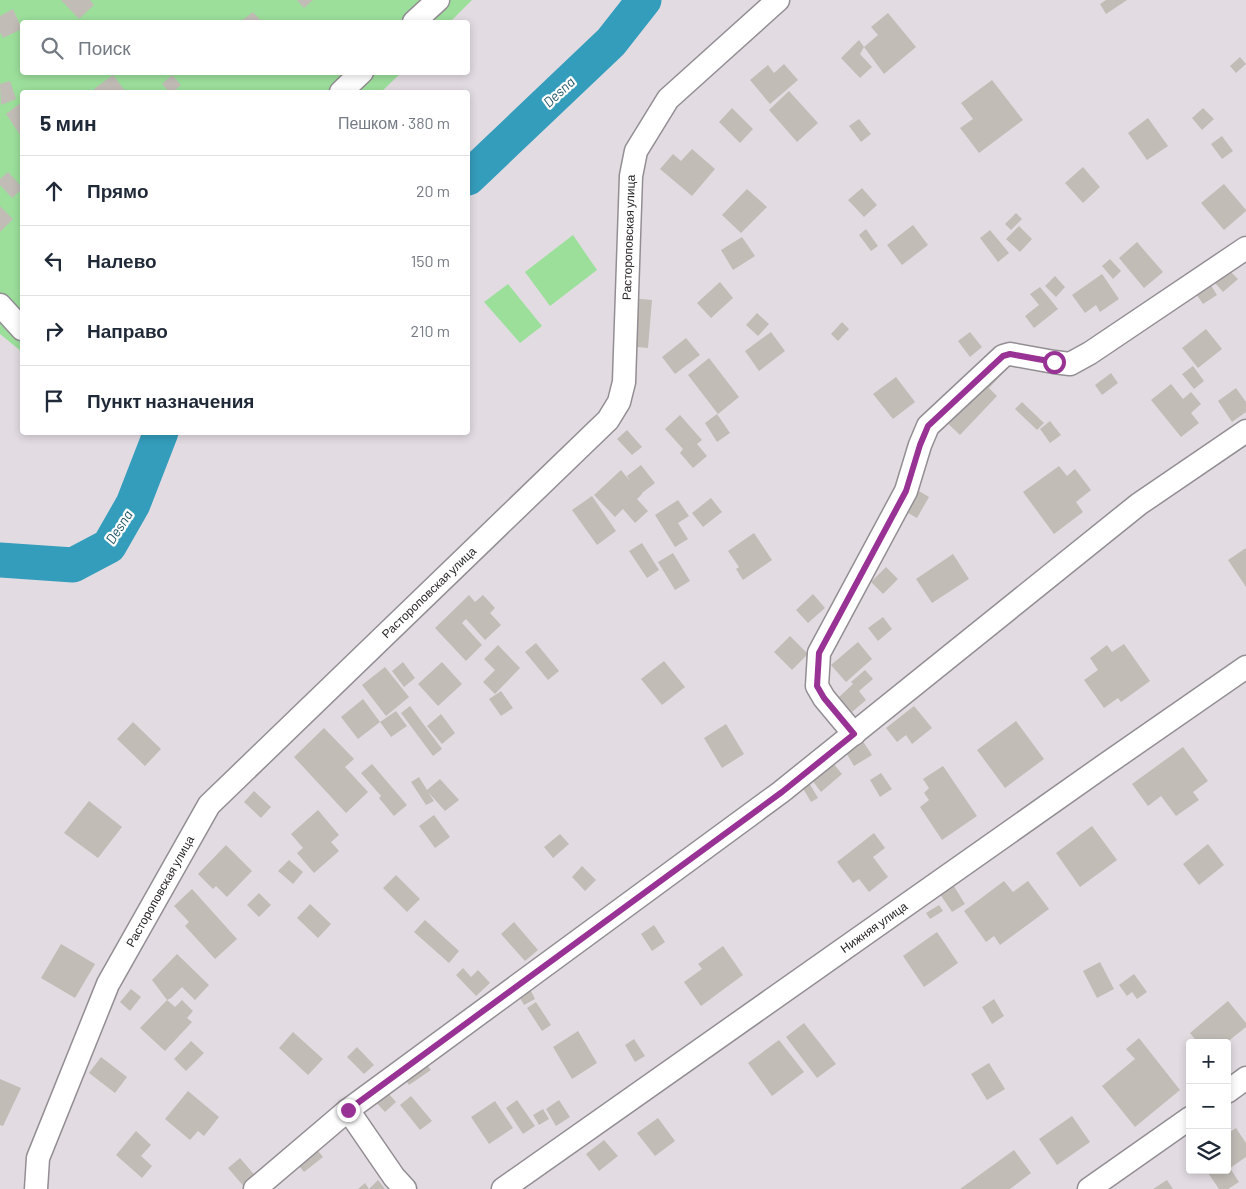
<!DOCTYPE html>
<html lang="ru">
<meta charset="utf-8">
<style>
body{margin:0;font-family:Barlow,sans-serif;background:#f6f6f7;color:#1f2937}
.controls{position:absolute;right:15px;bottom:15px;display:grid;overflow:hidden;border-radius:5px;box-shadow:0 2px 8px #0003}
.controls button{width:45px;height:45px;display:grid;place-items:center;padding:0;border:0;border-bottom:1px solid #e0e1e3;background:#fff;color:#1f2937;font:25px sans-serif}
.stop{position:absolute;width:15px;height:15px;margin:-11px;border:4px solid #993295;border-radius:50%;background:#fff}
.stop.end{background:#993295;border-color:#fff;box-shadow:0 1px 5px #0008}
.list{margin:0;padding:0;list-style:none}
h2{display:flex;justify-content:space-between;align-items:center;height:65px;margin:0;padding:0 20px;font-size:21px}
h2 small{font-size:16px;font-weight:400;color:#747a83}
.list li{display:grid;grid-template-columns:32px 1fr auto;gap:15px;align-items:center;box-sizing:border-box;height:70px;padding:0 20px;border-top:1px solid #e0e1e3}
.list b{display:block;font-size:19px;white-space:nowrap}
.list em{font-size:16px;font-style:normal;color:#747a83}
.icon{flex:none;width:28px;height:28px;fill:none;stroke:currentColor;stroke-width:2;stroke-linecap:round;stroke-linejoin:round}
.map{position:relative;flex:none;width:1246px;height:1189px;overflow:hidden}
.search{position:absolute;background:#fff;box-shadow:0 2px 8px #0003;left:20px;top:20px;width:450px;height:55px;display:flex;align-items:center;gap:12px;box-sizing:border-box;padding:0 18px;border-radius:5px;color:#747a83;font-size:19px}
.panel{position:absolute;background:#fff;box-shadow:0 2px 8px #0003;left:20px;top:90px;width:450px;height:345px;border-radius:5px}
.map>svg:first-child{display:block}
</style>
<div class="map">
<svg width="1246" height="1189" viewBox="0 0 1246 1189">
<rect width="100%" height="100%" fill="#e2dce2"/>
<g fill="#9cdf9b">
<polygon points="0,0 472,0 450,22 22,22 22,72 401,73 381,92 22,92 22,352 0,334"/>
<polygon points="573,235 597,270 550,306 525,272"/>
<polygon points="508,284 542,326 520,343 484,302"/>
</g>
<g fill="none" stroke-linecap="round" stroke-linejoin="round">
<g stroke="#349dbc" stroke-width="35">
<polyline points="468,178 611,42 644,0"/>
<polyline points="0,560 73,565 109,546 133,504 161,432"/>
</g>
</g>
<g fill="#c1bcb6">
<polygon points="61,0 90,0 94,5 79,19"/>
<polygon points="297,0 313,0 304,8"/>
<polygon points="1106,0 1127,0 1106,14 1100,4"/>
<polygon points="13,9 22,29 3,38 0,32 0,16"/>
<polygon points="253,12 262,22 240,22"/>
<polygon points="888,13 916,47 884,74 864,47 878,35 871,27"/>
<polygon points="859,40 864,47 860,54 872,67 860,78 841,58"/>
<polygon points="1240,57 1246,64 1236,73 1230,66"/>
<polygon points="784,64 798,80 770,104 750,80 768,65 774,73"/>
<polygon points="113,75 126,92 97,92 94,89"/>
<polygon points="172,75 181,85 173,92 169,92 162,84"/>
<polygon points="992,80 1023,120 979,153 960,128 973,119 961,103"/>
<polygon points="10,81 16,99 1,105 0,84"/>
<polygon points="789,91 818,123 797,142 769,110"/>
<polygon points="22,102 22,138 6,114"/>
<polygon points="732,108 753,129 740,143 719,122"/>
<polygon points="1203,108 1214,119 1202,130 1192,118"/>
<polygon points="1148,118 1168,146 1147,160 1128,133"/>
<polygon points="859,119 871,134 861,142 849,126"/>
<polygon points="1222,136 1233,151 1222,159 1211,144"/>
<polygon points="692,149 715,169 692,196 660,169 673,154 681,161"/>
<polygon points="1083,167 1100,187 1083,203 1065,183"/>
<polygon points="8,172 22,187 22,189 12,198 0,185 0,179"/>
<polygon points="1224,184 1246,210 1246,211 1224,230 1201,203"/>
<polygon points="862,188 877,205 864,217 848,200"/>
<polygon points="747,189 767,207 741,233 722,215"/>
<polygon points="0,206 13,219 0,232"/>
<polygon points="1016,213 1022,219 1011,230 1005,224"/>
<polygon points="913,225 928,245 902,265 887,245"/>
<polygon points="1019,226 1032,239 1020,252 1006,239"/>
<polygon points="866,229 878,246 871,251 859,235"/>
<polygon points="990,230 1009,253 998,262 980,238"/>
<polygon points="742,237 755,256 733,270 721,250"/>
<polygon points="1137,242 1163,272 1144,288 1119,258"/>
<polygon points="1110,259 1121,271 1113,279 1102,266"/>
<polygon points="1229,270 1238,279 1223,292 1215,283"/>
<polygon points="1102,274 1119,299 1100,312 1096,305 1085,313 1072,295"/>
<polygon points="1055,276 1065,287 1056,297 1045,286"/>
<polygon points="720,282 733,298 711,318 697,303"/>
<polygon points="1209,282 1217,295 1203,304 1194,291"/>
<polygon points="1040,287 1058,309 1034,328 1025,316 1039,305 1030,294"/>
<polygon points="631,298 652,300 648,348 627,346"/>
<polygon points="757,313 769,324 758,336 746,325"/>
<polygon points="842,322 849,329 838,341 831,334"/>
<polygon points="1206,329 1222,349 1198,368 1182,348"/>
<polygon points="771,332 785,351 759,371 745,351"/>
<polygon points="970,332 982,347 970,357 958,341"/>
<polygon points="686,338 700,355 675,374 662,357"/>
<polygon points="991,355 1007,369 989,388 997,396 960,435 936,412"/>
<polygon points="709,358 739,397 718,414 688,375"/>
<polygon points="1193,366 1204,381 1194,389 1182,374"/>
<polygon points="1111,373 1118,383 1102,395 1095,385"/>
<polygon points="896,377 915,402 893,419 873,394"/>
<polygon points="1171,384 1183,399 1191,392 1201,404 1191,413 1199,423 1181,437 1151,400"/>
<polygon points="1236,388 1246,402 1246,412 1232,422 1218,401"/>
<polygon points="1022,402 1044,423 1037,430 1015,409"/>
<polygon points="717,414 730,433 717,442 705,423"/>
<polygon points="680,415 702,440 697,444 707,456 693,468 680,453 683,449 665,429"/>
<polygon points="1050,421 1061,435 1050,443 1040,429"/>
<polygon points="627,430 642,447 632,455 617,439"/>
<polygon points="641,465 655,483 642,493 642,494 637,499 648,511 635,523 623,509 615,517 594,495 621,470 630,481 627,476"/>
<polygon points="1059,466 1067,476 1075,469 1091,490 1076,502 1083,512 1054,534 1023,492"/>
<polygon points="919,491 929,497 917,518 908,513"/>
<polygon points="592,496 616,531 597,545 572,510"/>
<polygon points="711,498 722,512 703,527 692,513"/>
<polygon points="678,500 689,516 678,523 688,539 675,547 655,515"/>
<polygon points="754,533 772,560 743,580 736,569 739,567 728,551"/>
<polygon points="642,543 659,570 647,578 629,551"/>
<polygon points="1246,548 1246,587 1228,560"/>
<polygon points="673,553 690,581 675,590 658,562"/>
<polygon points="953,554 969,579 932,603 916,579"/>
<polygon points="886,567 898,579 883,594 871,582"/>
<polygon points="813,594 825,608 808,623 796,610"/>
<polygon points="469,595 475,602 483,595 495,608 490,613 501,625 485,640 466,619 462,623 482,645 466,661 435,628"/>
<polygon points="883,617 892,629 878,641 868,628"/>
<polygon points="790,636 808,654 792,670 774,652"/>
<polygon points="858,642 872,659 846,682 831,665"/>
<polygon points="536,643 559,671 548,680 525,652"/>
<polygon points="1124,644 1150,681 1121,702 1118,698 1104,708 1084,680 1098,670 1090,658 1107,645 1112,652"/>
<polygon points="498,645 520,668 495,694 483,682 495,670 484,659"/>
<polygon points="664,661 685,687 662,705 641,679"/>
<polygon points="403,662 415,678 404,687 392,671"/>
<polygon points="442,662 462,684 438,706 418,684"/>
<polygon points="385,667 409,697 386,716 362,685"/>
<polygon points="865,670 873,679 859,691 866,700 852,712 839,697 853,684 851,682"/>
<polygon points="501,691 513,708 501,716 489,699"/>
<polygon points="363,699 380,722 358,739 341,717"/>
<polygon points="410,706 442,749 433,756 401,713"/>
<polygon points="914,706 932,728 912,744 906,735 897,742 886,728"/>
<polygon points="396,711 407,726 391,737 380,722"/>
<polygon points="441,714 455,733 442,744 427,726"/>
<polygon points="1016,721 1044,759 1005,788 977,750"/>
<polygon points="133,722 161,749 145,766 117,739"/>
<polygon points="726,724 744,754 722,768 704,738"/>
<polygon points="324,728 354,759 345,767 368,792 346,813 294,757"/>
<polygon points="862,740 872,755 854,766 845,751"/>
<polygon points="1183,747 1208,781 1193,792 1199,800 1176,816 1161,796 1148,806 1132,784"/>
<polygon points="832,762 842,774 821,792 812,780"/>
<polygon points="372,764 407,805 394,816 379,798 381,796 361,773"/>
<polygon points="943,766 977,816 942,840 920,807 929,800 924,793 929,788 923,779"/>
<polygon points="881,773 892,789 880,797 870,780"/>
<polygon points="419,777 427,790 440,779 459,800 445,811 428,792 434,801 426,805 411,782"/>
<polygon points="808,781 818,798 811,802 801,785"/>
<polygon points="254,791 271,807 261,818 244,802"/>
<polygon points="89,801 122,827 98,858 64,833"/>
<polygon points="318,810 339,835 331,842 339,851 314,873 297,853 303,848 291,834"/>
<polygon points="434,815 450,837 435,848 419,826"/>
<polygon points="1092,826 1117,860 1080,887 1056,853"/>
<polygon points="874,833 885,848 873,857 888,877 869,892 859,879 853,883 837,862"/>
<polygon points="560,834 569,844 553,858 544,847"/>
<polygon points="1208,844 1224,865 1199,885 1183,864"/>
<polygon points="226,845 252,871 227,897 216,886 213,889 198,874"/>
<polygon points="289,860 303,872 293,884 278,871"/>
<polygon points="582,866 596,880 585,891 572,877"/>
<polygon points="396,875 420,899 407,912 383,888"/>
<polygon points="1004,881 1013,892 1028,881 1049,909 1000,945 994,936 986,942 964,911"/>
<polygon points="952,883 965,904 952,912 938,891"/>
<polygon points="192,889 237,939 215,959 185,926 189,922 174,906"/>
<polygon points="259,893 271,905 259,917 247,905"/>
<polygon points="310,904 331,924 318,938 297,918"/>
<polygon points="939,905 943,911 930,919 926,913"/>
<polygon points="425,920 459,951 449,963 414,932"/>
<polygon points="514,922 538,950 525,961 501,934"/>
<polygon points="654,925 665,942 652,951 641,934"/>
<polygon points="937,932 958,963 924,987 903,956"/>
<polygon points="61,944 95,964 75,998 41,978"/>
<polygon points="723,946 743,975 701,1006 684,982 702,969 698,964"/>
<polygon points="177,954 209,985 195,1000 182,987 171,998 167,1000 175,1007 182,1000 193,1011 187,1018 192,1022 165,1051 140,1028 167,1000 152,980"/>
<polygon points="1100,962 1114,989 1097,998 1083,971"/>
<polygon points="463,968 471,977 478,970 490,983 476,996 456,975"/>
<polygon points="1134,974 1147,992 1137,999 1132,992 1127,996 1119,985"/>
<polygon points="528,985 535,999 524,1005 516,991"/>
<polygon points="131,989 141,997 130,1011 120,1002"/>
<polygon points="994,999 1004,1016 992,1024 982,1007"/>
<polygon points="1228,1001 1246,1023 1246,1027 1226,1043 1198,1043 1190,1033"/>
<polygon points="536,1002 551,1025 542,1031 527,1008"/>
<polygon points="804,1023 836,1064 817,1078 786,1037"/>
<polygon points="578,1031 597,1063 572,1079 553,1047"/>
<polygon points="293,1032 323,1059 308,1075 279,1048"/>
<polygon points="1139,1038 1180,1090 1135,1127 1102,1086 1135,1059 1126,1049"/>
<polygon points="634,1039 645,1056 635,1062 625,1045"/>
<polygon points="779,1040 804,1072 772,1096 748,1063"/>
<polygon points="191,1041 204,1053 186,1071 174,1059"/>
<polygon points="357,1047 374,1065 364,1074 347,1057"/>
<polygon points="101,1057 127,1077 115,1093 89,1073"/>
<polygon points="423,1060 431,1070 409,1085 402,1075"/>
<polygon points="989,1063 1005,1089 987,1100 971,1074"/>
<polygon points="0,1079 21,1088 3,1126 0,1125"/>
<polygon points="381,1085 396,1102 385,1112 370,1096"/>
<polygon points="188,1091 219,1117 204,1136 198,1131 190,1140 165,1119"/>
<polygon points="411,1096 432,1121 420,1130 400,1105"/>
<polygon points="517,1100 535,1126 523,1134 506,1108"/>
<polygon points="559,1100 570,1117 556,1126 546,1109"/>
<polygon points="495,1101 513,1128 489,1144 471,1117"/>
<polygon points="543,1109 549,1119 539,1125 533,1115"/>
<polygon points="1072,1116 1090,1142 1057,1165 1039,1139"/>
<polygon points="658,1118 675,1141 655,1156 637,1133"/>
<polygon points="1236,1128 1246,1143 1246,1157 1230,1168 1239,1182 1228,1189 1219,1189 1206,1170 1227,1170 1227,1134"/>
<polygon points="136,1131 151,1145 141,1156 152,1166 142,1178 116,1155"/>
<polygon points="604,1140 618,1156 599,1171 586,1154"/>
<polygon points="314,1146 323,1157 304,1172 295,1161"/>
<polygon points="1014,1150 1031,1173 1010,1189 960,1189"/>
<polygon points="240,1158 258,1179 246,1189 228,1168"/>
<polygon points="378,1180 385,1189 358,1189 365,1183 369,1189"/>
<polygon points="1167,1180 1173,1189 1153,1189"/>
</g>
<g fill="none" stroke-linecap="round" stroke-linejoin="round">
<defs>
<g id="minor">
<polyline points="414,22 438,0"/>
<polyline points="341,92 362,72"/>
<polyline points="0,305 22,329"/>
<polyline points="854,734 824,698 817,686 819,653 906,491 920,445 928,426 1003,356 1010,354 1054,362 1070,364 1090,353 1246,248"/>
<polyline points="1227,1092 1246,1078"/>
<polyline points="348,1110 394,1177 405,1189"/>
<path id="s1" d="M36,1189l2,-31 70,-174 101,-179 399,-385 11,-18 5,-20 7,-206 5,-25 32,-52 110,-99"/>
<polyline points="255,1189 348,1110 781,792 1139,504 1246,431"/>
<path id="s2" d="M503,1189l599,-422 144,-100"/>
<polyline points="1089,1189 1190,1118"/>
</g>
</defs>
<use href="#minor" stroke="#938e93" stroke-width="25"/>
<use href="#minor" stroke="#fff" stroke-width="22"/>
</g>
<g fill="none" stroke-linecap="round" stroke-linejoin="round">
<polyline stroke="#993295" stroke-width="6" points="348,1110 782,792 854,734 824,698 817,686 819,653 906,491 920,445 928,426 1003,356 1010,354 1054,362"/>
</g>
<g text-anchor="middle" stroke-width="4.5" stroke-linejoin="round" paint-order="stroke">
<g font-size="12" fill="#282527" stroke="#fff">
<text dy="4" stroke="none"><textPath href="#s1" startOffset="1165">Растороповская улица</textPath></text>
<text dy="4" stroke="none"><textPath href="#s1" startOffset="730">Растороповская улица</textPath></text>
<text dy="4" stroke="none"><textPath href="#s1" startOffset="325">Растороповская улица</textPath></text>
<text dy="4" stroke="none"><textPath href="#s2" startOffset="454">Нижняя улица</textPath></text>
</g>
<g font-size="14" font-style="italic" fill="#1d5566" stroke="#fff">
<text transform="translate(559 92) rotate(-43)" y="5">Desna</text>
<text transform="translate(119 527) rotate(-57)" y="5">Desna</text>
</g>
</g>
</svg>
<div class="controls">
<button>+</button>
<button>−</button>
<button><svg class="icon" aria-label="layers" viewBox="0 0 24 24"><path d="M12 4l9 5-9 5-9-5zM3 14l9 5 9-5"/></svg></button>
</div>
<div class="stop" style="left:1054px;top:362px"></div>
<div class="stop end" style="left:348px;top:1110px"></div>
<div class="search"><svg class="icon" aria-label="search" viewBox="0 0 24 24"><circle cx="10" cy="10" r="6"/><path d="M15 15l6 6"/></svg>Поиск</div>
<section class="panel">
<h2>5 мин<small>Пешком · 380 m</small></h2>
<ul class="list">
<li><svg class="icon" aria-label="ahead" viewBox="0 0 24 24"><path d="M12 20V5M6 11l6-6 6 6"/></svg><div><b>Прямо</b></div><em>20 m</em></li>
<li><svg class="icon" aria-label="left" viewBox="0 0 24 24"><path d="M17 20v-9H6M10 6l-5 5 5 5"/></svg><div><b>Налево</b></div><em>150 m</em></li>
<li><svg class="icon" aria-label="right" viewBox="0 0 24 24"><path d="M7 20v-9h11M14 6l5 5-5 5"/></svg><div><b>Направо</b></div><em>210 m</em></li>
<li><svg class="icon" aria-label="arrive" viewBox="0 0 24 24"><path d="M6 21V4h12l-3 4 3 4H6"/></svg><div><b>Пункт назначения</b></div></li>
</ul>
</section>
</div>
